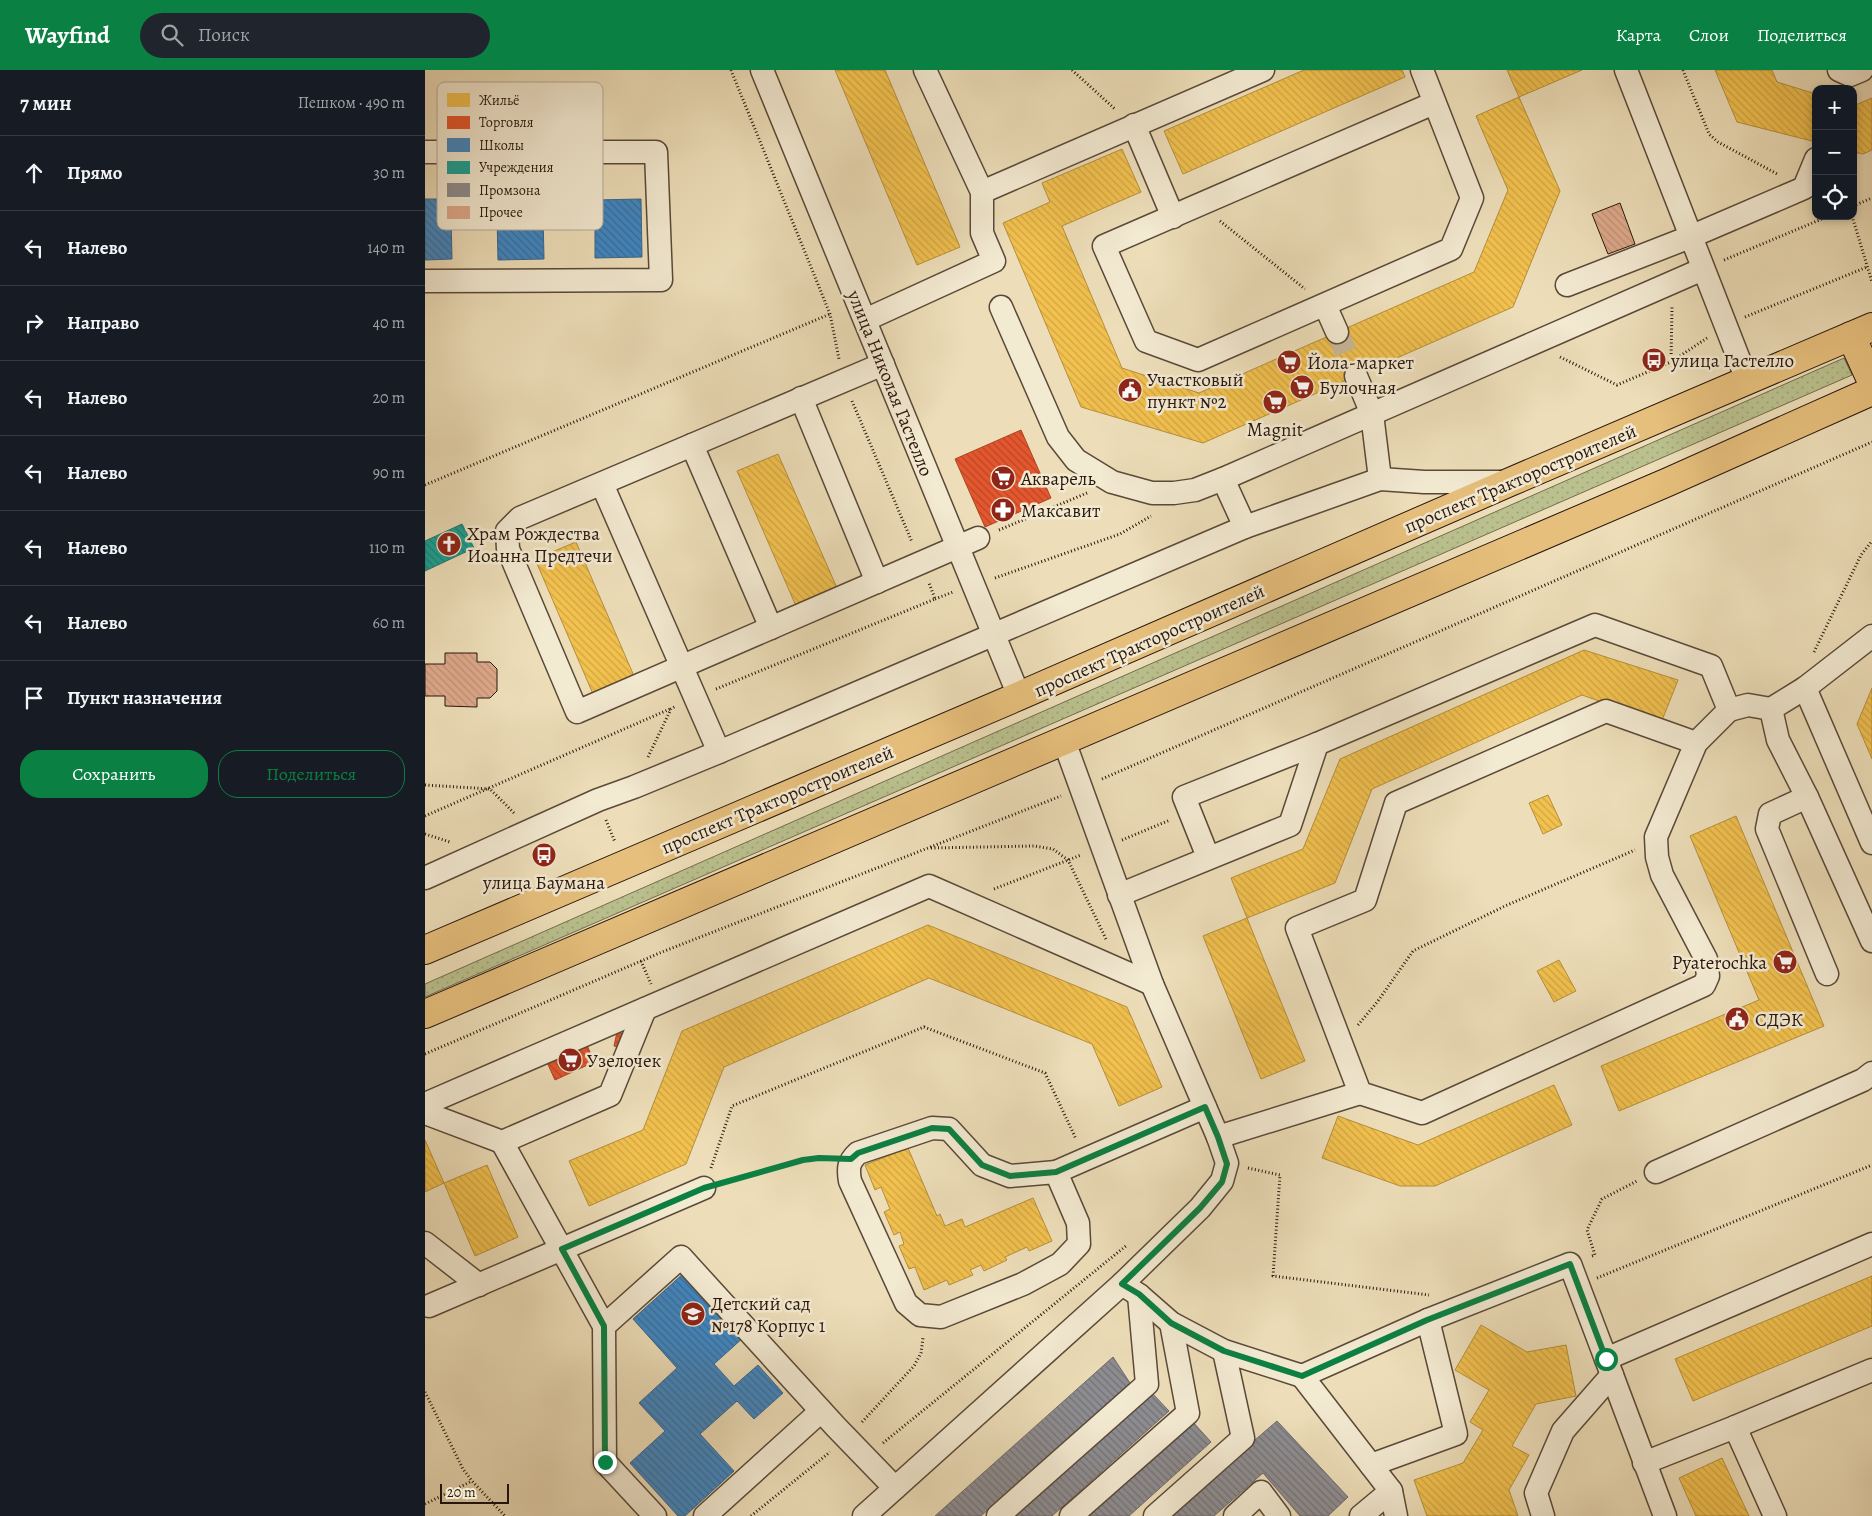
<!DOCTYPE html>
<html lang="ru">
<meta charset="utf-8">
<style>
body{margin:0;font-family:Alegreya,serif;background:#20242c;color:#f1f3f6}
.controls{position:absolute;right:15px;top:15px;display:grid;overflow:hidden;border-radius:10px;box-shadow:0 2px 8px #0003}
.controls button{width:45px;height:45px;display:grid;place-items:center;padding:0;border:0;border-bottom:1px solid #363941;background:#171b24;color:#f1f3f6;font:25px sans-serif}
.scale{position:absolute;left:15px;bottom:12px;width:69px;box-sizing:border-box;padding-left:5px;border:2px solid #29170d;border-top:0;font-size:14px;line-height:18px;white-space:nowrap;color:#29170d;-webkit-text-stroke:4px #f3ead2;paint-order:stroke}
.stop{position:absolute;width:15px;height:15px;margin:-11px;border:4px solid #0b8043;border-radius:50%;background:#fff}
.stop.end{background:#0b8043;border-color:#fff;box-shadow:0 1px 5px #0008}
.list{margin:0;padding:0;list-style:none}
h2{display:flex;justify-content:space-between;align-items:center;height:65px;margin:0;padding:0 20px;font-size:21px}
h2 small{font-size:16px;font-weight:400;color:#9ea1a6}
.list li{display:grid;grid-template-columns:32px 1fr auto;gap:15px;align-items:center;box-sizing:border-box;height:75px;padding:0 20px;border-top:1px solid #363941}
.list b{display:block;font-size:19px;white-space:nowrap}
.list em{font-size:16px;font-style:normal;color:#9ea1a6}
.actions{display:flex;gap:10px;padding:15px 20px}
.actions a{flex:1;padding:11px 0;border:1px solid #0b8043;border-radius:20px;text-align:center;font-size:18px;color:#0b8043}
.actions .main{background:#0b8043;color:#fff}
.icon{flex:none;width:28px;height:28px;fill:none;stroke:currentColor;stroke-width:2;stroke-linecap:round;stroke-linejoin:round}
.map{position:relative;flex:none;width:1447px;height:1446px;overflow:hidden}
header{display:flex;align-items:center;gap:30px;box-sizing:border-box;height:70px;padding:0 25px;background:#0b8043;color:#fff}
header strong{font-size:24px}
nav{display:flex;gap:28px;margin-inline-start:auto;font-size:18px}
.search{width:350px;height:45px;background:#20242c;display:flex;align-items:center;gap:12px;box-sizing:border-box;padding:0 18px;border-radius:28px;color:#9ea1a6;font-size:19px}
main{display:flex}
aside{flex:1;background:#171b24}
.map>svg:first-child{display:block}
</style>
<header>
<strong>Wayfind</strong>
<div class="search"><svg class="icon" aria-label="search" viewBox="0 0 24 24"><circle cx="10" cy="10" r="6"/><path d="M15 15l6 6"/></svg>Поиск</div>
<nav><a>Карта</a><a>Слои</a><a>Поделиться</a></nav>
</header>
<main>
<aside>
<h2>7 мин<small>Пешком · 490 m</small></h2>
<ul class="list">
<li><svg class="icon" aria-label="ahead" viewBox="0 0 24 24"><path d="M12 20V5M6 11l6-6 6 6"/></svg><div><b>Прямо</b></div><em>30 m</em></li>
<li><svg class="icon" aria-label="left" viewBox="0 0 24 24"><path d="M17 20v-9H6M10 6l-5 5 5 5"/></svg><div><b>Налево</b></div><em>140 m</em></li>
<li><svg class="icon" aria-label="right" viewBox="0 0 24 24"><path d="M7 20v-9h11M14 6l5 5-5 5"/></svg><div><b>Направо</b></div><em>40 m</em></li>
<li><svg class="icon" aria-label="left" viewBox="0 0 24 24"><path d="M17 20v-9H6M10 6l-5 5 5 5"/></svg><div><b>Налево</b></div><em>20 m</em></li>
<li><svg class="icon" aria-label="left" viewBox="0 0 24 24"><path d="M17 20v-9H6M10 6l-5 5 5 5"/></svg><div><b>Налево</b></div><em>90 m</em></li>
<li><svg class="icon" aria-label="left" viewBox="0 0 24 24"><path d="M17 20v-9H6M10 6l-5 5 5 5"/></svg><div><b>Налево</b></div><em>110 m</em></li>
<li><svg class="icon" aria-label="left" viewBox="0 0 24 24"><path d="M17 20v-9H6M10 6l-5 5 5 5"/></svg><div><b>Налево</b></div><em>60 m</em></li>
<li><svg class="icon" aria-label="arrive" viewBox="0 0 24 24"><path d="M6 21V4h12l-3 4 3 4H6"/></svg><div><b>Пункт назначения</b></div></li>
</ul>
<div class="actions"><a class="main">Сохранить</a><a>Поделиться</a></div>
</aside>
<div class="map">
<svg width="1447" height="1446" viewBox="0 0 1447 1446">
<defs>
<pattern id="green-dots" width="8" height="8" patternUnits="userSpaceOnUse" patternTransform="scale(1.25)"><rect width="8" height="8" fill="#bac18e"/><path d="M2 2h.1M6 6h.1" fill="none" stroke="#a0a579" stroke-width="1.8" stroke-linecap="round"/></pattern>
<pattern id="homes-back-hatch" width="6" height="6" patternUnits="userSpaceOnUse" patternTransform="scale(1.25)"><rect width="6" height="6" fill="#f2c14e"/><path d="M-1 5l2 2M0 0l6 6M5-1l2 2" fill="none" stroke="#d0a543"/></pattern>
<pattern id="shops-back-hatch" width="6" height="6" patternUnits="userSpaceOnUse" patternTransform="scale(1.25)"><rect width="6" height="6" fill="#e4572e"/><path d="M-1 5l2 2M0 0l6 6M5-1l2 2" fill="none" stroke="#b94726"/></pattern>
<pattern id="schools-back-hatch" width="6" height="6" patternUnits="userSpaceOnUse" patternTransform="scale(1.25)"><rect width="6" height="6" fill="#3f88c5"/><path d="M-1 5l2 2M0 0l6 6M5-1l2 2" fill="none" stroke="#356e9e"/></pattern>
<pattern id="public-back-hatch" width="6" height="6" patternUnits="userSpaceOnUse" patternTransform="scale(1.25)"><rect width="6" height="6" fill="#17a398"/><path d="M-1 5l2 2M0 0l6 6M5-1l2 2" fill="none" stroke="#15847a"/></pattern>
<pattern id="industry-back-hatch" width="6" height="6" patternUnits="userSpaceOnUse" patternTransform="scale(1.25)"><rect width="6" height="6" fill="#8d8d92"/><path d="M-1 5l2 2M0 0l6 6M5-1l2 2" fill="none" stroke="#737276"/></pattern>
<pattern id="building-back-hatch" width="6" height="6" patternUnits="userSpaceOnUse" patternTransform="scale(1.25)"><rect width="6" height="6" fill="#dea98b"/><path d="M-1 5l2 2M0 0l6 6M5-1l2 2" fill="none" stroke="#be9177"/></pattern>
</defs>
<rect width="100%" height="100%" fill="#eddeb9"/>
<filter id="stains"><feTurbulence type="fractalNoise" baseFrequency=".004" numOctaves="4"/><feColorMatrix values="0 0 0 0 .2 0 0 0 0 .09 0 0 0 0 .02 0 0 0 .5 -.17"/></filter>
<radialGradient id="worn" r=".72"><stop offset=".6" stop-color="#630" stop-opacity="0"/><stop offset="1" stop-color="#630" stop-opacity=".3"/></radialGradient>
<polygon fill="url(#green-dots)" stroke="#726c4e" points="1419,288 1427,305 0,927 0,914"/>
<g fill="url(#homes-back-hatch)" stroke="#b68e3a">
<polygon points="410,0 460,0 535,177 492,195"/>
<polygon points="879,0 977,0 980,7 758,104 739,61"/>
<polygon points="1082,0 1157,0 1094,27"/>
<polygon points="1290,0 1347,0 1352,12 1391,24 1391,72 1312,52"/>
<polygon points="1094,27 1135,121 1088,237 778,373 656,337 578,153 625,132 617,113 697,79 716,122 637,156 697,298 774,323 1049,202 1083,120 1051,46"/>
<polygon points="1447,28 1447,80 1438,84 1428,82 1428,36"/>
<polygon points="353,384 412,518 371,536 312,401"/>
<polygon points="151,472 209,606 168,624 110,489"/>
<polygon points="1159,580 1253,610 1236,653 1157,625 947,719 910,813 822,848 806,808 878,779 915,689"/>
<polygon points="1447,618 1447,689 1432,654"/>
<polygon points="1123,725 1137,755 1118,764 1104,733"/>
<polygon points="1311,746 1399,956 1194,1041 1176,996 1334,930 1265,766"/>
<polygon points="822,848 880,991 836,1009 778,866"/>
<polygon points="503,855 702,937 737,1017 694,1036 667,974 504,908 299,997 261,1094 164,1136 144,1091 218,1060 257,961"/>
<polygon points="1134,890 1151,921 1129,932 1112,901"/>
<polygon points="1129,1015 1147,1055 1010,1116 975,1116 897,1088 913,1046 993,1075"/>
<polygon points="0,1070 19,1113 0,1122"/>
<polygon points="483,1078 512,1146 515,1144 520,1156 537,1149 540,1157 608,1128 627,1171 604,1181 602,1177 580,1187 582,1190 559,1201 556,1195 545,1200 548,1205 524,1215 522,1210 499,1220 490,1197 484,1199 474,1176 479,1174 475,1162 469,1165 459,1142 465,1139 456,1117 450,1120 440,1095"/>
<polygon points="62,1095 93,1167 50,1186 19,1113"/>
<polygon points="1447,1206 1447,1256 1268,1331 1250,1289"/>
<polygon points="1056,1255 1102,1282 1141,1275 1151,1326 1111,1334 1087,1376 1104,1385 1084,1420 1093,1446 1002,1446 989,1410 1038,1393 1058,1360 1045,1352 1064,1320 1030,1300"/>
<polygon points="1297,1388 1324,1446 1271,1446 1254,1408"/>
</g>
<g fill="url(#shops-back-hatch)" stroke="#ac4424">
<polygon points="596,360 626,428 560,457 530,389"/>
<polygon points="192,962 201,965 197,978 189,976"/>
<polygon points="162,975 169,992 130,1010 120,988"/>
</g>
<g fill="url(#schools-back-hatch)" stroke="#38668e">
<polygon points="169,87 170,130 216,129 217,187 170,188 170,144 118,145 119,189 73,190 72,146 26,146 27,189 0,190 0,129 24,129 24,89 76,88 76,128 120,128 120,88"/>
<polygon points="260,1202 319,1267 289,1294 309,1316 333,1295 358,1323 329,1349 312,1331 275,1364 309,1401 260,1446 253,1446 205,1393 240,1361 214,1333 252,1298 208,1249"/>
</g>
<polygon fill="url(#public-back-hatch)" stroke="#1c796e" points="37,454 49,478 0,501 0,471"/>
<g fill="url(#industry-back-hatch)" stroke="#6f6a6a">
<polygon points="688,1287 705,1313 556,1446 510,1446"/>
<polygon points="727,1323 744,1341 627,1446 588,1446"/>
<polygon points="767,1351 786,1372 704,1446 660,1446"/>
<polygon points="852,1351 923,1427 903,1446 875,1446 838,1403 789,1446 742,1446"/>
</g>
<g fill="url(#building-back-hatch)" stroke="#29170d">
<polygon points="1195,133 1210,174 1183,184 1167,144"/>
<polygon points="1237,282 1240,289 1223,295 1221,287"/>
<polygon points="20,583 52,583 52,592 65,592 72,599 72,621 65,628 52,628 52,637 20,636 20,626 0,626 0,594 20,594"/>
</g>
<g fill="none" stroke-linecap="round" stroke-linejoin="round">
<polyline stroke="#c6b697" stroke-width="22" stroke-dasharray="22 11" stroke-linecap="butt" points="912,262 931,306"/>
<defs>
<g id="minor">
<polyline points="337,0 594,626"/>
<polyline points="997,0 1047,128 1026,179 773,290 721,271 679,176 1009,33"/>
<polyline points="1201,0 1322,310"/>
<polyline points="1414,0 1425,5 1437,0"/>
<polyline points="709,55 748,147"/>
<polyline points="0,82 231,82 236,210 0,211"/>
<polyline points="557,122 838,0"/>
<polyline points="1142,215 1265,167 1379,118 1391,89"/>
<polyline points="900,235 912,262"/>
<polyline points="576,237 633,367 651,390 687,412 727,423 749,423 770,420 798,409 1278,199"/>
<polyline points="440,250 569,191 557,163 557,122 500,0"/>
<polyline points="458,294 95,448 82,461 83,479 152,642 553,468"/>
<polyline points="931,306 947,344 955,409"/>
<polyline points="376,328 452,512"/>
<polyline points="267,375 346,558"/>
<polyline points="798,409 820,457"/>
<polyline points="177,414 294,682"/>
<polyline points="1380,618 1447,773"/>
<polyline points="1346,639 1353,670 1382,727 1447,871"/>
<polyline points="1304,640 1323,635 1346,639 1380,618 1447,566"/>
<polyline points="1382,727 1345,744 1342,759 1402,904"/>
<polyline points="783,787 759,727 892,674"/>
<polyline points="0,808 173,730 209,717 294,682 820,457 955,409 999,412 1082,412"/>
<polyline points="694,825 865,755 892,674 1170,555 1286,596 1304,640 1271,673 1181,641 971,733 940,830 872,858 935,1023 997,1043 1279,915 1283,906 1281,889 1237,805 1232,787 1231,767 1271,673"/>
<polyline points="0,1034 504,816 727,914"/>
<polyline points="0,1043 77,1072 185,1025 220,939"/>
<path d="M507,1058l17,1 33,36 28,11 46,-4 22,51 1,21 -19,20 -37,20 -82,33 -21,-2 -14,-12 -56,-122c-2,-12 -2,-19 8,-28z"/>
<polyline points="793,1067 935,1023"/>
<polyline points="77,1072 179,1256 180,1392 230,1446"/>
<polyline points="631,1102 780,1037"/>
<polyline points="1231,1102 1438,1010 1447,1003"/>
<polyline points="0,1173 54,1215"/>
<polyline points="697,1214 714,1225 746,1253 799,1281 877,1306 1003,1250 1145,1194 1181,1289 1447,1174"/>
<polyline points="4,1236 279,1118"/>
<polyline points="179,1256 256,1187 411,1357 470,1418"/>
<polyline points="1181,1289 1240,1446"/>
<polyline points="877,1306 966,1421 971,1446"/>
<polyline points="1310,1357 1447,1300"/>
<polyline points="1219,1393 1310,1357 1350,1446"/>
<polyline points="946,1395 1031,1364 1003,1250"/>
<polyline points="280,1446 396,1341"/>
<polyline points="439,1446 697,1214 775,1138 797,1111 802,1093 793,1067 727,914 639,671"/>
<polyline points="573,1446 722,1314 714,1225"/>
<polyline points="646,1446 763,1343 746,1253"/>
<polyline points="730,1446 818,1368 799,1281"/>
<polyline points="810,1446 836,1422 854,1446"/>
<polyline points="936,1446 966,1421"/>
<polyline points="1118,1446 1111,1423 1138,1361 1187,1305"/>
</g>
<g id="major">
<polyline points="1426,266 1447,312"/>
<polyline points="0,880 594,626 1085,412 1447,257"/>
<polyline points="0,944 1243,412 1447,321"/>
</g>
</defs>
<use href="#minor" stroke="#5a4938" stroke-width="25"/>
<use href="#major" stroke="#29170d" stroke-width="30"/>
<g stroke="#29170d" stroke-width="3" stroke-dasharray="1 2.5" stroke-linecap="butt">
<polyline points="306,0 405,244 414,289"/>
<polyline points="647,0 691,40"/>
<polyline points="1258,0 1284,64 1293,72 1354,105"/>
<polyline points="1428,136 1447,128"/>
<polyline points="1427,146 1447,212"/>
<polyline points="795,151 880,219"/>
<polyline points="1299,190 1404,146"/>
<polyline points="1320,247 1442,197"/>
<polyline points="1135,287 1192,315 1246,292 1282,268"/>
<polyline points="1246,291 1247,237"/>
<polyline points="427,331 487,472"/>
<polyline points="0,415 405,244"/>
<polyline points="574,460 662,423"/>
<polyline points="570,508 695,464 726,446"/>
<polyline points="510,529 528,522"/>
<polyline points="1389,582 1436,485 1447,471"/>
<polyline points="291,619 510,529 504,513"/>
<polyline points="223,687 246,639 251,636"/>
<polyline points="677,709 1447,372"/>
<polyline points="0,715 65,719 89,743"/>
<polyline points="0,746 245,639"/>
<polyline points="181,750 190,772"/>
<polyline points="0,764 25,772"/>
<polyline points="697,770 745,750"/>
<polyline points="506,778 609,776 628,779 643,790 681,869"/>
<polyline points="569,819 656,785"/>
<polyline points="216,891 226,914"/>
<polyline points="933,955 953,931 988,881 1080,836 1210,780"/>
<polyline points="0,984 237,882 636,726"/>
<polyline points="286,1098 307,1036 499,957 620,1003 651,1069"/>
<polyline points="823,1098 855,1105 848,1206 1004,1225"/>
<polyline points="299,1112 378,1090 405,1088"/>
<polyline points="1167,1186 1170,1185 1162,1160 1177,1129 1212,1111"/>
<polyline points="1172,1208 1447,1095"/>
<polyline points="0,1322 38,1399 47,1411 80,1446"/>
<polyline points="437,1352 489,1296 496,1283 498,1268"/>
<polyline points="458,1373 702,1175"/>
<polyline points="0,1434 47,1411"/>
<polyline points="326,1446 405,1382"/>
</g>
<use href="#minor" stroke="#f3ead2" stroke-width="22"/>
<use href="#major" stroke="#e6bf7c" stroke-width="28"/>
</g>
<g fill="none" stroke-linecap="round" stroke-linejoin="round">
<polyline stroke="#0b8043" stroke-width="6" points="180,1392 179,1256 137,1179 279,1118 378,1090 394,1088 426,1089 433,1083 507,1058 524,1059 557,1095 585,1106 631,1102 780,1037 793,1067 802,1094 797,1112 775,1138 697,1214 714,1224 746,1253 799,1281 877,1306 1002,1250 1145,1194 1181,1289"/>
</g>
<defs>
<symbol id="bus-disc" viewBox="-11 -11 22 22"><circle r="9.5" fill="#8f2418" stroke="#f3ead2"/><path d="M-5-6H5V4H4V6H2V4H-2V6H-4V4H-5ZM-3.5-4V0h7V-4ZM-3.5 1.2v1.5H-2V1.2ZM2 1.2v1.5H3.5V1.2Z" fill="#fff"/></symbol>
<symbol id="supermarket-disc" viewBox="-11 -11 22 22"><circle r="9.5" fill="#8f2418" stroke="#f3ead2"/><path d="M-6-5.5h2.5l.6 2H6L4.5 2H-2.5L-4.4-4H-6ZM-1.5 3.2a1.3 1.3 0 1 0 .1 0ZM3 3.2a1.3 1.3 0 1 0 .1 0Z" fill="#fff"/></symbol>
<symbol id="civic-disc" viewBox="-11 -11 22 22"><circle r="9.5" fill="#8f2418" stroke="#f3ead2"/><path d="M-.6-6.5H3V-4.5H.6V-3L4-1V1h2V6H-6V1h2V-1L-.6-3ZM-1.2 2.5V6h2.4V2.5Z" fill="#fff"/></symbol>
<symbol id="pharmacy-disc" viewBox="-11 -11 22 22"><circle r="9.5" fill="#8f2418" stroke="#f3ead2"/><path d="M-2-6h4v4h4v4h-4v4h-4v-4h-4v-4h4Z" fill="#fff"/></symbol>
<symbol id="church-disc" viewBox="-11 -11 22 22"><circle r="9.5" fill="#8f2418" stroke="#f3ead2"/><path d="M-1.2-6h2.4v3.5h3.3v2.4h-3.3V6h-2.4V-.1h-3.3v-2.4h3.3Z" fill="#fff"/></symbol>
<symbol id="school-disc" viewBox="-11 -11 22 22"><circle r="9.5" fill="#8f2418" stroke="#f3ead2"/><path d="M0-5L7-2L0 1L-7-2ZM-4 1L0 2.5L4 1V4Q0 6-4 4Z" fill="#fff"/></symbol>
</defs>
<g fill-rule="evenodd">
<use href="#bus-disc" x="1215" y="276" width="28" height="28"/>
<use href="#supermarket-disc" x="850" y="278" width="28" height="28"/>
<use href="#supermarket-disc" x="863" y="303" width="28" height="28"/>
<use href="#civic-disc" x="691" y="306" width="28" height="28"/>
<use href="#supermarket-disc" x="836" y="318" width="28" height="28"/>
<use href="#supermarket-disc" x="564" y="394" width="28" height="28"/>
<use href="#pharmacy-disc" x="564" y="426" width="28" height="28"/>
<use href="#church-disc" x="10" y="460" width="28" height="28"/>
<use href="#bus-disc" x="105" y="771" width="28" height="28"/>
<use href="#supermarket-disc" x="1346" y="878" width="28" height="28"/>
<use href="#civic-disc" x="1298" y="935" width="28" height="28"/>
<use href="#supermarket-disc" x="131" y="976" width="28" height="28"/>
<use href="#school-disc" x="254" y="1230" width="28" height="28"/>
</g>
<g text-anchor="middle" stroke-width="5" stroke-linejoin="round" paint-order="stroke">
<g font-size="19" fill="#29170d" stroke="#f3ead2" text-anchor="start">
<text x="1246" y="297">улица Гастелло</text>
<text x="882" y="299">Йола-маркет</text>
<text x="722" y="316">Участковый<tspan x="722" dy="22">пункт №2</tspan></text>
<text x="894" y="324">Булочная</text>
<text x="850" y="366" text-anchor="middle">Magnit</text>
<text x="596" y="415">Акварель</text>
<text x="596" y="447">Максавит</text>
<text x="42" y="470">Храм Рождества<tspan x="42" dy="22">Иоанна Предтечи</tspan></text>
<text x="119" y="819" text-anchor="middle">улица Баумана</text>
<text x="1342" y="899" text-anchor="end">Pyaterochka</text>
<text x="1330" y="956">СДЭК</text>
<text x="162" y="997">Узелочек</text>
<text x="286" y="1240">Детский сад<tspan x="286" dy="22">№178 Корпус 1</tspan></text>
</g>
<g font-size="19" fill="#29170d" stroke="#f3ead2">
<text transform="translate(466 313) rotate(68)" y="7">улица Николая Гастелло</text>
<text transform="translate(1095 408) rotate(-23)" y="7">проспект Тракторостроителей</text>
<text transform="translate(724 570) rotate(-24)" y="7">проспект Тракторостроителей</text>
<text transform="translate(352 729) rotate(-23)" y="7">проспект Тракторостроителей</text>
</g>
</g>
<rect x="12" y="12" width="166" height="148" rx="8" fill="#f3ead2" stroke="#b6ab97" stroke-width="1"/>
<rect x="22" y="23" width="23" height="14" fill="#f2c14e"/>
<rect x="22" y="46" width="23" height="13" fill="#e4572e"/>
<rect x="22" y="68" width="23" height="14" fill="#3f88c5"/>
<rect x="22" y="91" width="23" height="13" fill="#17a398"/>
<rect x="22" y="113" width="23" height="14" fill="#8d8d92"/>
<rect x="22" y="136" width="23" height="13" fill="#dea98b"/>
<g font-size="14" fill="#29170d">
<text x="54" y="35">Жильё</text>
<text x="54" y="57">Торговля</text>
<text x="54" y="80">Школы</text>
<text x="54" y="102">Учреждения</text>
<text x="54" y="125">Промзона</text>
<text x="54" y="147">Прочее</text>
</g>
<rect width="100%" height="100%" filter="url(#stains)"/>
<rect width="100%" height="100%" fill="url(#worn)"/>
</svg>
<div class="controls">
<button>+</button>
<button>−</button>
<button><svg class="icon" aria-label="locate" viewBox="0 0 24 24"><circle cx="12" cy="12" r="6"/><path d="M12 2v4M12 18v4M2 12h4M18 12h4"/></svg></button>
</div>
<div class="scale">20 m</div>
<div class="stop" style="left:1181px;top:1289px"></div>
<div class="stop end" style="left:180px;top:1392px"></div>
</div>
</main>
